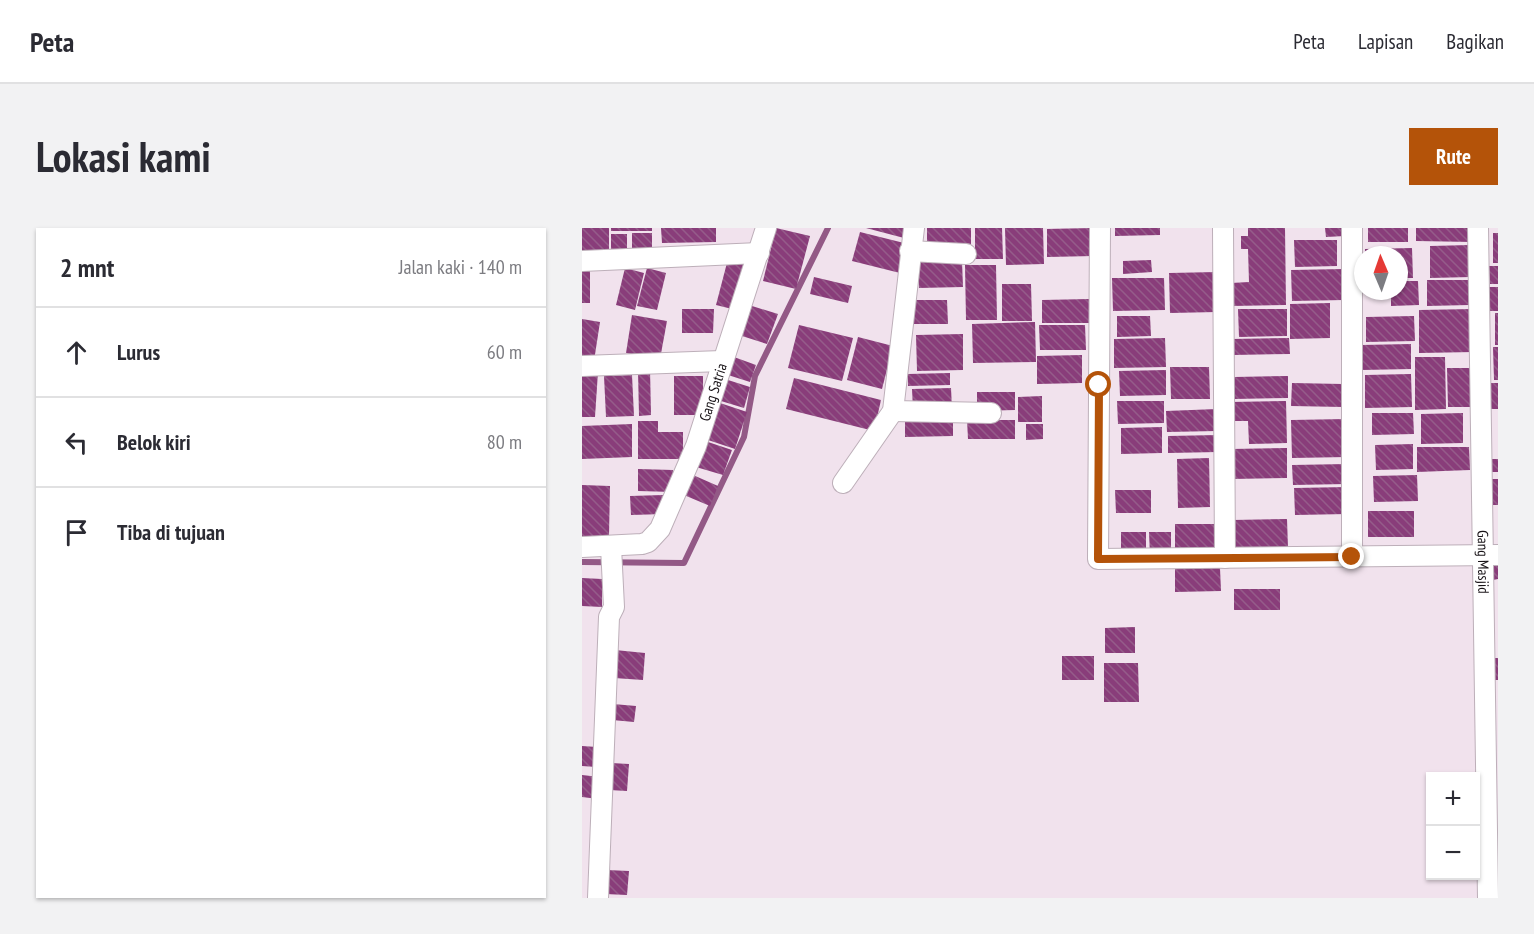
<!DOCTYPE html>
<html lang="id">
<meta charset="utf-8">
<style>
body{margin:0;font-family:"PT Sans Narrow",sans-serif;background:#f2f2f3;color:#2b2b33}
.controls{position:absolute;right:18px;bottom:18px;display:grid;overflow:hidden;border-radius:0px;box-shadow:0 2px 4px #0004}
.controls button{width:54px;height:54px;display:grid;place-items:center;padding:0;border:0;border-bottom:2px solid #e1e1e2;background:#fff;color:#2b2b33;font:30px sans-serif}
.compass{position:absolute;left:772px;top:18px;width:54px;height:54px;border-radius:50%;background:#fff;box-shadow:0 2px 4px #0004;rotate:358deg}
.stop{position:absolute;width:18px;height:18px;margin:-14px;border:4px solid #b45309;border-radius:50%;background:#fff}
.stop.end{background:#b45309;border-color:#fff;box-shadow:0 2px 6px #0008}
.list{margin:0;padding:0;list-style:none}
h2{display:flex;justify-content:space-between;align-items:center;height:78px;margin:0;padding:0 24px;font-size:26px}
h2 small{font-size:20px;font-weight:400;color:#7c7c81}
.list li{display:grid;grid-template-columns:39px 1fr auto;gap:18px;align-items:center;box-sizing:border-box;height:90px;padding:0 24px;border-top:2px solid #e1e1e2}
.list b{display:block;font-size:22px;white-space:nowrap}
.list em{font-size:20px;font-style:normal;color:#7c7c81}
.icon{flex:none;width:33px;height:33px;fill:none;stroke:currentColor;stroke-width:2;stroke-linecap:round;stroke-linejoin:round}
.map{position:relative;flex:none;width:916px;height:670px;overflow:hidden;border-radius:0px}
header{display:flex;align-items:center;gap:36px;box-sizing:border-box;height:84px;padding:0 30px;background:#fff;border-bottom:2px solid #e1e1e2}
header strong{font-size:28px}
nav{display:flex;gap:33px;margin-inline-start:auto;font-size:21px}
.intro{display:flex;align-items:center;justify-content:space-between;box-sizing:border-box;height:144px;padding:0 36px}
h1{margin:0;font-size:42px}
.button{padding:15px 27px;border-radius:0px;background:#b45309;color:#fff;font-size:21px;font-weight:700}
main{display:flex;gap:36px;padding:0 36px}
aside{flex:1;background:#fff;border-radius:0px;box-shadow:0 2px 4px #0004}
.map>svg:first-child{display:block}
</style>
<header>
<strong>Peta</strong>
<nav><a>Peta</a><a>Lapisan</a><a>Bagikan</a></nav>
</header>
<div class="intro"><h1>Lokasi kami</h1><a class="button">Rute</a></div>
<main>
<aside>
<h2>2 mnt<small>Jalan kaki · 140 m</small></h2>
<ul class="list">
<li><svg class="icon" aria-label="ahead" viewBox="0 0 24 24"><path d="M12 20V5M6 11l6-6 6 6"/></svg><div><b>Lurus</b></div><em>60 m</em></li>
<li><svg class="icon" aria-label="left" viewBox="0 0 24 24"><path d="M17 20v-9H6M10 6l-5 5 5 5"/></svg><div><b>Belok kiri</b></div><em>80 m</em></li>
<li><svg class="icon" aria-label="arrive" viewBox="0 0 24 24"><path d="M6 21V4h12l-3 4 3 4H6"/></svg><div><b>Tiba di tujuan</b></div></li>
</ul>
</aside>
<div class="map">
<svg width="916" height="670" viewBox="0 0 916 670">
<defs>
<pattern id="building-back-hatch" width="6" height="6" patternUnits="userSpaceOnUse" patternTransform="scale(1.5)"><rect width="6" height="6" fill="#893d7a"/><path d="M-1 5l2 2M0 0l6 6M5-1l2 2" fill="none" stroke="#955c8a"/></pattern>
</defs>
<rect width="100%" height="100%" fill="#f1e2ed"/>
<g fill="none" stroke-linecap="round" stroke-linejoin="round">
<polyline stroke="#935986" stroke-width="6" points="0,334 102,335 162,209 173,148 246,0"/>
</g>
<g fill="url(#building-back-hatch)">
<rect x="0" y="0" width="27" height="25"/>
<rect x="29" y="0" width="41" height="3"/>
<polygon points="79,0 134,0 134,14 80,15"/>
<polygon points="194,0 228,8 214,61 181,53"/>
<polygon points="284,0 324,0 322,10"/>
<polygon points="345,0 389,0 389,16 345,17"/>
<polygon points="393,0 420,0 421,31 393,31"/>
<polygon points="423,0 461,0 462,36 424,37"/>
<polygon points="511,0 512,28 465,29 465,1"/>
<polygon points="533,0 578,0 578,7 533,8"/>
<polygon points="666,0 703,0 704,77 649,78 649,55 667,54 666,21 659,21 659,8 666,8"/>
<polygon points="743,0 763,0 763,8 744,9"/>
<rect x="786" y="0" width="40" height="14"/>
<polygon points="834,0 891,0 891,14 834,13"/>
<polygon points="278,4 326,16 318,45 270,33"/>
<rect x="50" y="5" width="20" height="23"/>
<rect x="911" y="5" width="5" height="30"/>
<rect x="29" y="6" width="16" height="17"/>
<polygon points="712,12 755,12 755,38 713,39"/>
<polygon points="888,17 889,49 848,50 848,18"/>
<polygon points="830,20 831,50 817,50 817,27 783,27 783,21"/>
<polygon points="146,31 166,36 154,82 134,77"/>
<polygon points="569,32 570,44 541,46 541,33"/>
<polygon points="380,33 381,59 337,60 336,34"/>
<polygon points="383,37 414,37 415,92 384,92"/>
<polygon points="907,38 916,38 916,56 908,56"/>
<polygon points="43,40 62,45 53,82 34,77"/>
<polygon points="65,40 84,45 75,82 55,78"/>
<polygon points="762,41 762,72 710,73 709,42"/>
<rect x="0" y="42" width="8" height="33"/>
<polygon points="635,44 635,84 588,85 587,45"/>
<polygon points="232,49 270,58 266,75 228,66"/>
<polygon points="530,50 582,50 583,82 531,83"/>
<polygon points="845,52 887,52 887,77 845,78"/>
<polygon points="817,53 836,53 837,77 809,78 809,63 817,63"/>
<polygon points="420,56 449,56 450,93 420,93"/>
<rect x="907" y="59" width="9" height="24"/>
<polygon points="507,71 507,95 460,95 460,72"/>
<polygon points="330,72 365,72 366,96 331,96"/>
<polygon points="748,75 748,110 708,111 708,76"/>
<polygon points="170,78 196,86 185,116 160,108"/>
<polygon points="100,81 132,81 131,105 100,105"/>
<polygon points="656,81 705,81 705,108 657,109"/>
<polygon points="891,81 892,124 837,125 837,82"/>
<rect x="913" y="85" width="3" height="32"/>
<polygon points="50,87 85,93 78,131 44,125"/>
<polygon points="535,88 568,88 569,108 535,109"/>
<polygon points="832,88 833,113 784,114 784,89"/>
<polygon points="0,91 18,94 12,133 0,131"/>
<polygon points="453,94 454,134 391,135 390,96"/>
<polygon points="217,97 271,110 260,153 206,140"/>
<polygon points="457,97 503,97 504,122 458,122"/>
<polygon points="381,106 381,142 335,143 334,107"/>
<polygon points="276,109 311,118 300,161 265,152"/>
<polygon points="583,110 584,139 532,140 532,111"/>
<polygon points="707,110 708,126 651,127 650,111"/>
<polygon points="829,116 829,141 780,142 779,117"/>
<polygon points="911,119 916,119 916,152 912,152"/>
<polygon points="500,127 500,155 455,156 455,128"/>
<polygon points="152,129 174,137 168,154 146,147"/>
<polygon points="833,129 863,129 864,181 833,182"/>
<polygon points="588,139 627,139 628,171 589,171"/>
<polygon points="865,140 891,140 892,179 866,179"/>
<polygon points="68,141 69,187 57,188 56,142"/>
<polygon points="584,142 584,167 538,168 537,143"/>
<polygon points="0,144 16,144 13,189 0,189"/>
<polygon points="368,145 368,157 326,158 326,146"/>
<polygon points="829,146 830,179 783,180 783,147"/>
<polygon points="50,147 52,188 24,189 22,148"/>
<rect x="92" y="148" width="29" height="39"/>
<polygon points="706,148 706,170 652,171 652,149"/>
<polygon points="212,150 299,172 292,203 204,181"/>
<polygon points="146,152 168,159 162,180 139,173"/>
<polygon points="710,155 761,156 761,179 709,178"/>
<polygon points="906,155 916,155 916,181 907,181"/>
<polygon points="369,160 370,181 331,182 330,161"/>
<polygon points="395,164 433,164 433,182 395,183"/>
<polygon points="460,168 460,194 436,194 436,169"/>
<polygon points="535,173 582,173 582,195 536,196"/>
<polygon points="704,173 705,215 667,216 666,193 648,193 648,174"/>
<polygon points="138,175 165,184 153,221 126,212"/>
<polygon points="635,181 635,203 585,204 584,183"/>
<polygon points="790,185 831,185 832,206 790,207"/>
<polygon points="881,185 881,215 839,216 839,186"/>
<polygon points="371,188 371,208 323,209 323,189"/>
<polygon points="764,191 765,229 710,230 709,192"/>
<polygon points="385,192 433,192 433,211 386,211"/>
<polygon points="56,193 76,193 76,204 101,204 101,231 56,231"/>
<polygon points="50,196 50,229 0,231 0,198"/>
<polygon points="444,196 461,196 461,211 444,212"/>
<polygon points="580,199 580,225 539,226 539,200"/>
<polygon points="636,207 636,224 586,225 586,208"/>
<polygon points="123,213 150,222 141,247 114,239"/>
<polygon points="831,216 831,241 794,242 793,217"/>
<polygon points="835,219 887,219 888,242 835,244"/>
<polygon points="705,220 705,250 650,251 649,221"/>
<polygon points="627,230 628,279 596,280 595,231"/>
<polygon points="906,231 916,231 916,244 907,244"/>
<polygon points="765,236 765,256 711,257 710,237"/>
<polygon points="56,241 91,242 91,264 56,263"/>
<polygon points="111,247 136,258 128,278 102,267"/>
<polygon points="835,247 836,273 792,274 791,248"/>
<rect x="910" y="251" width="6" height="26"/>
<polygon points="0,257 28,258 27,308 0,308"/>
<polygon points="766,259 766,286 713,287 712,260"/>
<polygon points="533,262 569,262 569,285 534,285"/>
<polygon points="81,267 82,286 49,287 48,268"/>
<rect x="786" y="283" width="46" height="26"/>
<polygon points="705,291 706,320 651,321 650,292"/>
<polygon points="593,296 637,296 638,322 593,323"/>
<rect x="539" y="304" width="25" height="22"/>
<polygon points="567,304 589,304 589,327 568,328"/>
<polygon points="911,332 916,332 916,351 911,352"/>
<polygon points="593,340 638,340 639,363 593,364"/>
<polygon points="0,350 20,351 20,379 0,378"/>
<rect x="652" y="361" width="46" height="21"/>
<polygon points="553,399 553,425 523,425 523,400"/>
<polygon points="33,422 63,425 61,452 32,450"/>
<rect x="480" y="428" width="32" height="24"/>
<rect x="909" y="430" width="7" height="22"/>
<polygon points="522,435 556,435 557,474 522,474"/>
<polygon points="31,476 54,478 52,494 30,492"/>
<polygon points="0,518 15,519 14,539 0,538"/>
<polygon points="29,535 47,536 45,563 27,562"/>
<polygon points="0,547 18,549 16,571 0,569"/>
<polygon points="25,642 47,643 45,667 23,666"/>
</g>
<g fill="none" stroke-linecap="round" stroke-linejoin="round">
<defs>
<g id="minor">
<polyline points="518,0 516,331 916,327"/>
<polyline points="641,0 643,330"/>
<polyline points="770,0 770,329"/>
<path id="s1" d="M896,0l10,670"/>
<polyline points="328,23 384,26"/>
<polyline points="0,33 177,25"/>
<polyline points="0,138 140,133"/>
<polyline points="311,183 409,185"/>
<polyline points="261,255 311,183 332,0"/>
<path id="s2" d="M0,319l60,-3 6,-2 12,-13 36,-83 70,-218"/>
<polyline points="16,670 27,389 32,379 29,319"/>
</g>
</defs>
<use href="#minor" stroke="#bdafb9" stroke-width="22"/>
<use href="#minor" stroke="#fff" stroke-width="20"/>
</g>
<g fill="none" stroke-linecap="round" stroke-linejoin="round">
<polyline stroke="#b45309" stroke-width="8" points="517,157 516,331 770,329"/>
</g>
<g text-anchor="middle" stroke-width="6" stroke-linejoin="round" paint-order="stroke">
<g font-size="15" fill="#181317" stroke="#fff">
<text dy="5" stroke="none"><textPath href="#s2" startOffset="231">Gang Satria</textPath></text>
<text dy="5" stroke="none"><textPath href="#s1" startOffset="334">Gang Masjid</textPath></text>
</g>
</g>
</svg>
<div class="controls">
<button>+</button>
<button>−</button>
</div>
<svg class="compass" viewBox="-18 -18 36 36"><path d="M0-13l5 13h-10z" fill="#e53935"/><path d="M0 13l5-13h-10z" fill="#7c7c81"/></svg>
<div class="stop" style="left:517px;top:157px"></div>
<div class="stop end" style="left:770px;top:329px"></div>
</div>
</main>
